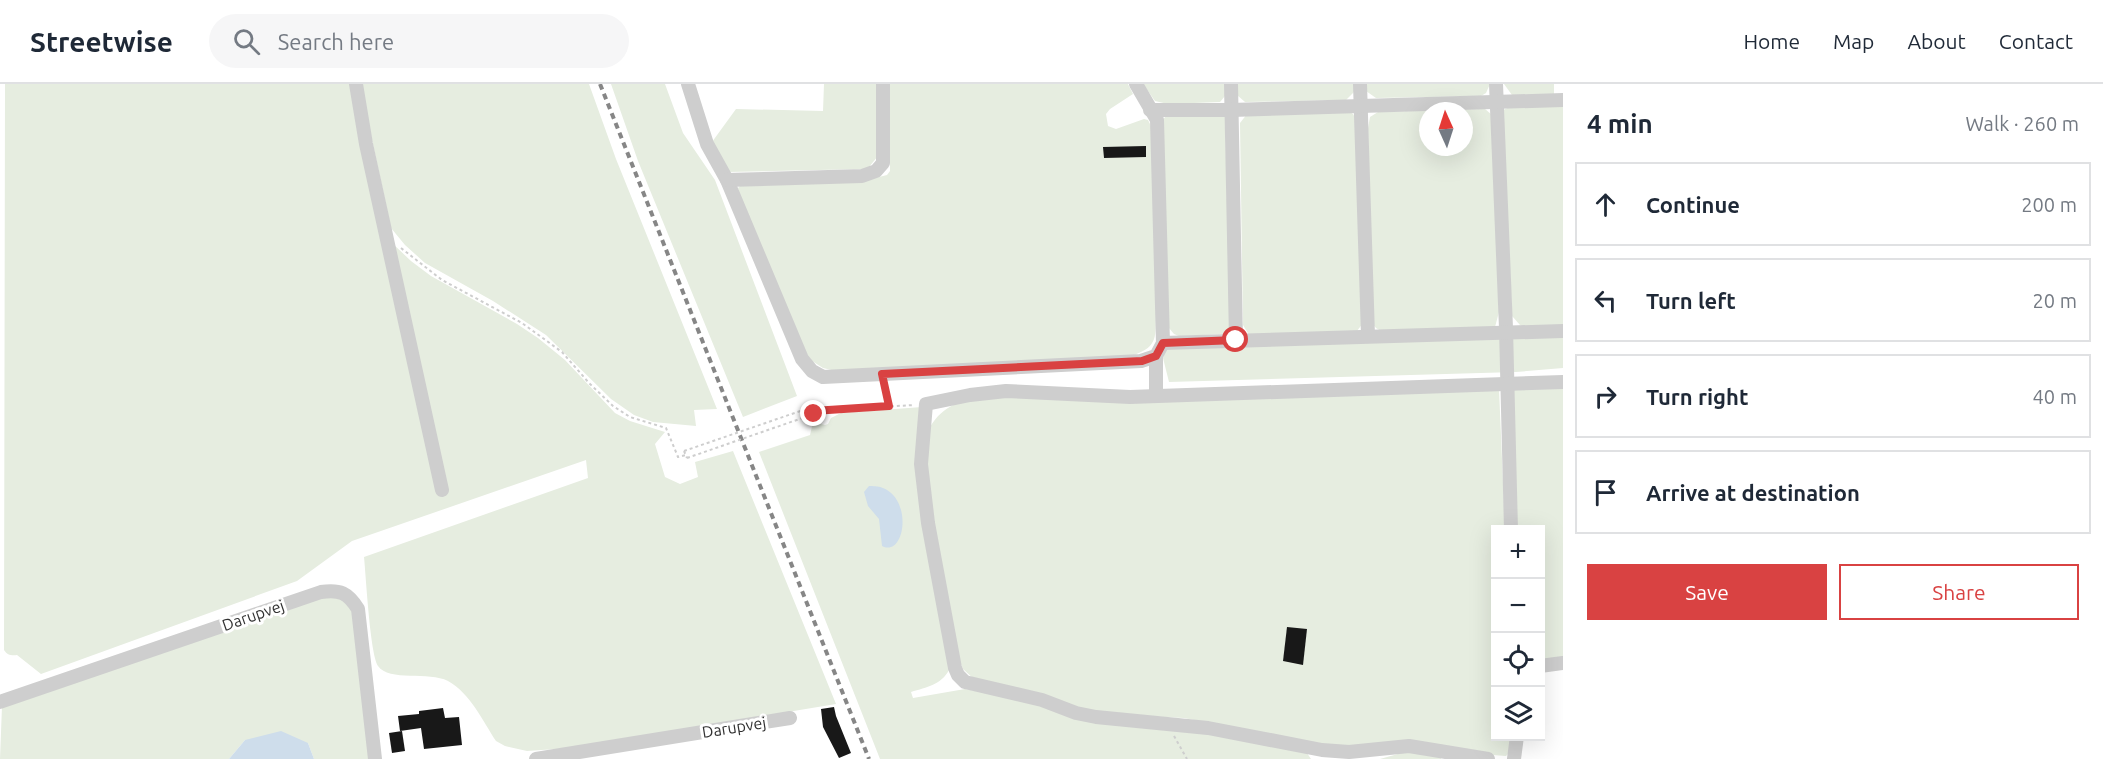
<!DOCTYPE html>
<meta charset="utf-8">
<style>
body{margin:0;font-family:Ubuntu,sans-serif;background:#f6f6f7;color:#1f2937}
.controls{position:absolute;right:18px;bottom:18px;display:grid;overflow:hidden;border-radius:0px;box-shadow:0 6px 24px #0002}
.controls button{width:54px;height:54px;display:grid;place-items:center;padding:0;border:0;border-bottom:2px solid #e0e1e3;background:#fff;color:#1f2937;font:30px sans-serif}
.compass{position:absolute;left:1419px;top:18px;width:54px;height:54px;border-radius:50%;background:#fff;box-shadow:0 6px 24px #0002;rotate:357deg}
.stop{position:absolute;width:18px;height:18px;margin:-14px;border:4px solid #d94242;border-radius:50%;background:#fff}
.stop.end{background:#d94242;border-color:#fff;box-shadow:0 2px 6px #0008}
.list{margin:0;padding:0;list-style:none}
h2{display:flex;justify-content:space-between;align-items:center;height:78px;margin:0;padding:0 24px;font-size:26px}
h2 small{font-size:20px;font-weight:400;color:#747a83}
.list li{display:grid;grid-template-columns:39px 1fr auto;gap:18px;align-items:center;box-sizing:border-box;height:84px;margin:0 12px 12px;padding:0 12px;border:2px solid #e0e1e3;border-radius:0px}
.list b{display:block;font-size:22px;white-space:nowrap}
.list em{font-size:20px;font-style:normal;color:#747a83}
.actions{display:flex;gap:12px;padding:18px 24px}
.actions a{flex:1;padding:14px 0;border:2px solid #d94242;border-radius:0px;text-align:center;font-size:21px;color:#d94242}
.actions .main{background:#d94242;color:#fff}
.icon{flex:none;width:33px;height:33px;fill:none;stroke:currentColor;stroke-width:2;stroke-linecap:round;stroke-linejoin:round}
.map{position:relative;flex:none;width:1563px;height:675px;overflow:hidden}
header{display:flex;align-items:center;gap:36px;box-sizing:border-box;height:84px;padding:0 30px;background:#fff;border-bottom:2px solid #e0e1e3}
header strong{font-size:28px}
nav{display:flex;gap:33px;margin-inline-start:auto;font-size:21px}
.search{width:420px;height:54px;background:#f6f6f7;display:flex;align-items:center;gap:15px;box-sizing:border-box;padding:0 21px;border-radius:33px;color:#747a83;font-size:22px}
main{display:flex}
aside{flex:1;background:#fff}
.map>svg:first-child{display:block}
</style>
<header>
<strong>Streetwise</strong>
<div class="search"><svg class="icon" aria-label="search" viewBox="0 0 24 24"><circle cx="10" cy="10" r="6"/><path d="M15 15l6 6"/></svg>Search here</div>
<nav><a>Home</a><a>Map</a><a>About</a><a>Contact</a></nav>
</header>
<main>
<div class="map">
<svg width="1563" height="675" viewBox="0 0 1563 675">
<rect width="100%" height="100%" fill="#fff"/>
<g fill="#e6ede0" fill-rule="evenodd">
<path d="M5,0h349l37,158 20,19 20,15 86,48 21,14 27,22 50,53 15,8 35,11 -10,12 10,33 15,7 18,-7 -3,-15 38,-11 103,253 -265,44 -44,3 -22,-5 -9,-5c-13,-20 -26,-48 -48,-60 -19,-10 -59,1 -70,-15 -8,-13 -12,-90 -14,-109l224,-79 -2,-18 -234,81 -55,40 -256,93 -24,-19c-5,1 -10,0 -13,-5z"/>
<polygon points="360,0 589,0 616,75 717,325 694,326 696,342 653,338 634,331 611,315 546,251 493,217 425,179 405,161 391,144"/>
<polygon points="611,0 665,0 683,49 715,96 797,312 743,333 638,77"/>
<polygon points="824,0 879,0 878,72 869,83 864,85 727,88 712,58 736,25 823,27"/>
<path d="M889,0h239l5,10 -23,15 -4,5 2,12 8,3 28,-10 4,1 4,8 4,185c-1,23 3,33 -22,42l-294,17 -17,-4 -14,-9 -68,-160 -3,-11 4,-4 133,-6 12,-3 3,-4z"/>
<polygon points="1143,0 1226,0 1225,12 1220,18 1168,20 1155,17"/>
<polygon points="1235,0 1356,0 1355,7 1346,16 1245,18 1237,11"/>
<polygon points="1364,0 1490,0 1486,9 1481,12 1376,14 1366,7"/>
<polygon points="1504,0 1554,0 1554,10 1512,11"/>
<polygon points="1563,22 1563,242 1525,243 1520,241 1512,232 1503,26 1510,23"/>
<path d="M1481,25h4l7,6 7,197 -4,15 -114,4 -5,-3 -4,-5 -4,-195 2,-11 8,-5zM1428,27h36v36h-36z"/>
<polygon points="1348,27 1353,30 1357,37 1363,239 1357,247 1249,251 1243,241 1240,39 1247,30"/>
<polygon points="1166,32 1225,32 1230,247 1226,250 1179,252 1174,250 1169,244 1162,37"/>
<polygon points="1563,252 1563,284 1516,288 1169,298 1163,274 1166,264"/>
<polygon points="1563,302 1563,576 1541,579 1540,446 1513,445 1512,306"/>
<path d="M1499,305l6,140 -9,1v206l16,1 -2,15 -4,4 -121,-9 -66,-2 -135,-27 -81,-4 -128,-34 -12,-11 -6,-15c-11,-57 -24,-115 -29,-172 -1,-15 -4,-32 -1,-46 5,-21 25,-33 44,-38z"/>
<path d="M922,323l-5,54 32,209c-8,15 -22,17 -38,22l2,6 52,-9 228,41 114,23 4,6h-431l-121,-307 51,-17 3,-13 12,3 3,-1 3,-6 10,-5z"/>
<polygon points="321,508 343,513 352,526 369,675 314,675 308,659 245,656 229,675 0,675 2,622"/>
<polygon points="1405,668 1442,671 1441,675 1380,675"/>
</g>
<g fill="#ceddeb">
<path d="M869,402c46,-3 39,73 13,60l-3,-27 -11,-13 -4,-14z"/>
<polygon points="281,647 308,659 314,675 229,675 245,656"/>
</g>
<g fill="#181818">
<polygon points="1146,62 1146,73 1104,74 1103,63"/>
<polygon points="1287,543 1307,545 1303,581 1283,577"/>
<polygon points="834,623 836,632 851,669 839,674 823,643 821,625"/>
<polygon points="443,624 445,634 459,633 462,661 424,665 421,644 400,647 398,632 419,630 419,627"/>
<polygon points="402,647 405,667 392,669 389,649"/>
</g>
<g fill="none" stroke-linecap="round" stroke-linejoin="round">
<g stroke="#cecece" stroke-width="2" stroke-dasharray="3 3" stroke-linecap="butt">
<polyline points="401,164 442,196 522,239 562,268 589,299 613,322 630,333 666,344 678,373 686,371"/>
<polyline points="884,302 889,322"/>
<polyline points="812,323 814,330"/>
<polyline points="813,327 914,321"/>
<polyline points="684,367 687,374"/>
<polyline points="1174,652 1187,675"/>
</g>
<g stroke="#cecece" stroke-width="14">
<polyline points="356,0 366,60 442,406"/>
<polyline points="688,0 707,60 727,96 802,275 812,287 823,293 1141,277 1156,272 1163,259 1157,36 1136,0"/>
<polyline points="1231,0 1236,256"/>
<polyline points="1360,0 1368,252"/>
<polyline points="1496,0 1506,244 1511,446"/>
<polyline points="1150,26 1231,26 1563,16"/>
<polyline points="727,96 862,92 876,87 883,79 883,0"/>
<polyline points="1163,259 1563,247"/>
<polyline points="1156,272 1156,312"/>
<polyline points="1540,582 1563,579"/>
<path d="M0,618l321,-110c19,-3 27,1 37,17l17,150"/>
<polyline points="536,675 790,634"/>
<polyline points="1488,675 1409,662 1349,668 1322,666 1208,644 1096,633 1076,629 1042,616 965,598 958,591 955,584 928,439 921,380 926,320 970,311 1006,307 1130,313 1563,298"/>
<polyline points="1514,675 1517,652"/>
</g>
<polyline stroke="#868686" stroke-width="4" stroke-dasharray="6 4.5" stroke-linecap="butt" points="600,0 869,675"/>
<g stroke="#cecece" stroke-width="2" stroke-dasharray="3 3" stroke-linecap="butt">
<polyline points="684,367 812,323"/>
<polyline points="687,374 814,330"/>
</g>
</g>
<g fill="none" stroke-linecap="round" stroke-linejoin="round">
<polyline stroke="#d94242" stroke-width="8" points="814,330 813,327 889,322 882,290 1142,277 1156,272 1163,259 1236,256"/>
</g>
<g text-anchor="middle" stroke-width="6" stroke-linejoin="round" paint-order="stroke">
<g font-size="16" fill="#313131" stroke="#fff">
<text transform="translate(253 531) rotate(-19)" y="6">Darupvej</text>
<text transform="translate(734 643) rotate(-9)" y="6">Darupvej</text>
</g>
</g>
</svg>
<div class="controls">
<button>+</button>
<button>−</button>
<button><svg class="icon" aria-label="locate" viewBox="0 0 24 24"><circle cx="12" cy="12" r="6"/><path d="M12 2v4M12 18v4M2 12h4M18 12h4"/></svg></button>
<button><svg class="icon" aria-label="layers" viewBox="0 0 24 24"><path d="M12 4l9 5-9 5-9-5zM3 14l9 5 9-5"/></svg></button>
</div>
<svg class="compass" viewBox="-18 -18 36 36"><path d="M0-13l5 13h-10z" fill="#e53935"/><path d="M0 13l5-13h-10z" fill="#747a83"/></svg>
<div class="stop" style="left:1236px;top:256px"></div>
<div class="stop end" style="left:814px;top:330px"></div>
</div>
<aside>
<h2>4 min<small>Walk · 260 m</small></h2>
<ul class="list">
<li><svg class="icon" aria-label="ahead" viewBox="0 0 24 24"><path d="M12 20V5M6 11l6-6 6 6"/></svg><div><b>Continue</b></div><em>200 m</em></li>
<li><svg class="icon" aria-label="left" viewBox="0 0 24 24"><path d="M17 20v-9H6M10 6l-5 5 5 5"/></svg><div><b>Turn left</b></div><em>20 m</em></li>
<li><svg class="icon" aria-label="right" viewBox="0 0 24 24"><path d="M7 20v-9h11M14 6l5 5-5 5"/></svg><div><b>Turn right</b></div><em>40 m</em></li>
<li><svg class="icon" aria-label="arrive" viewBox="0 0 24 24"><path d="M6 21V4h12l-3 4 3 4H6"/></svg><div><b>Arrive at destination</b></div></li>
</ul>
<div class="actions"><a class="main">Save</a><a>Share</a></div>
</aside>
</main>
